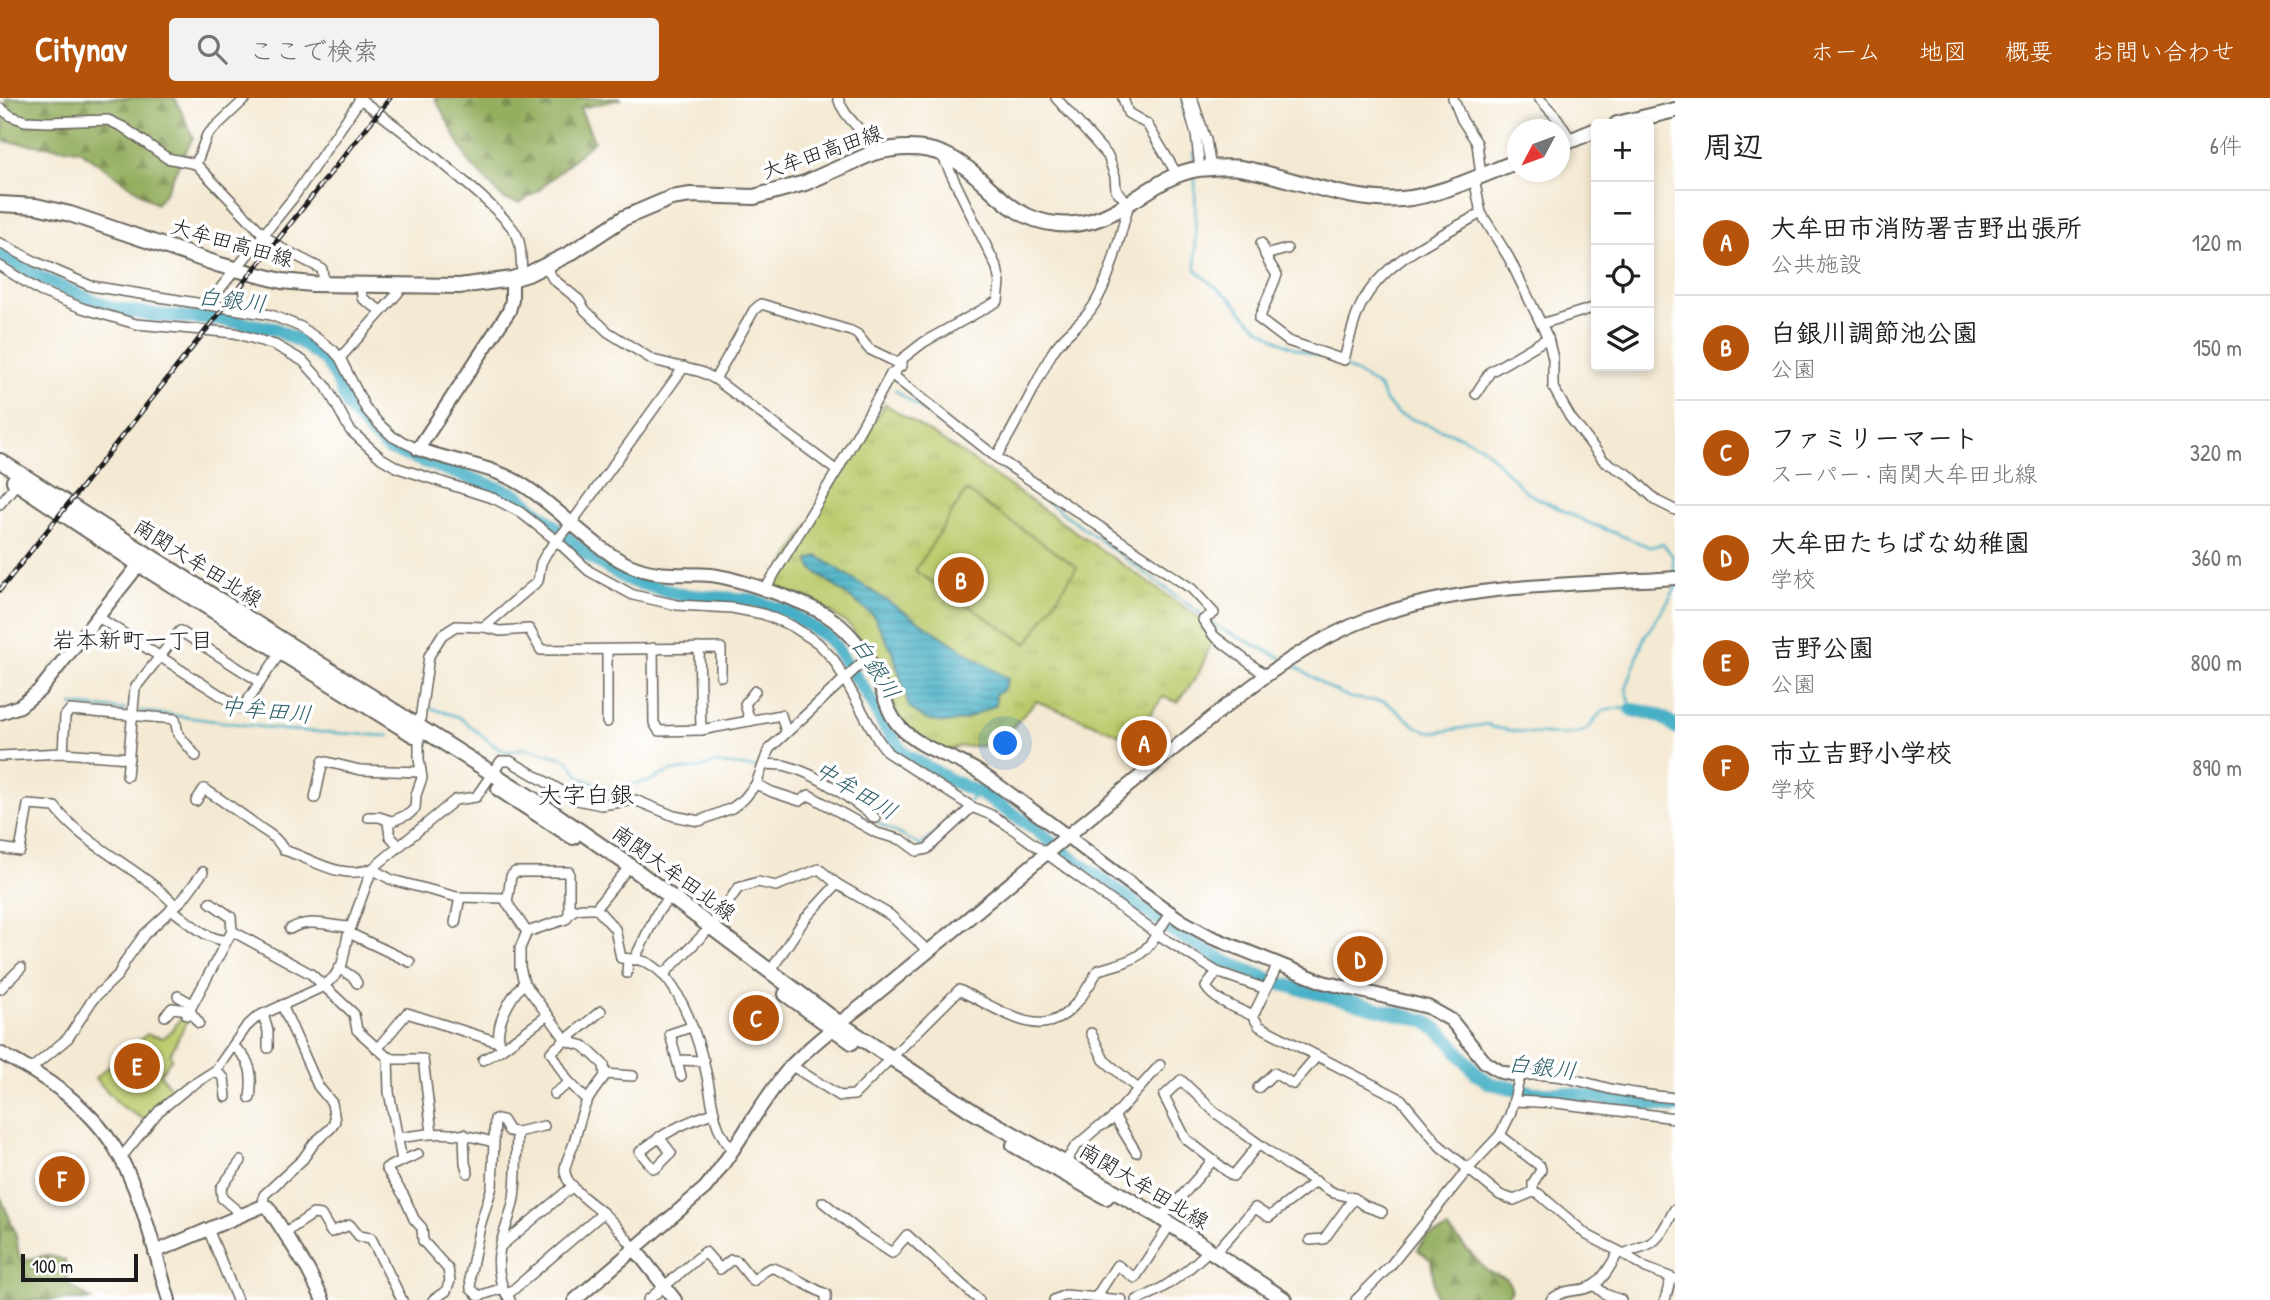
<!DOCTYPE html>
<html lang="ja">
<meta charset="utf-8">
<style>
body{margin:0;font-family:"Patrick Hand","Klee One",sans-serif;background:#f2f2f2;color:#202124}
.controls{position:absolute;right:21px;top:21px;display:grid;overflow:hidden;border-radius:7px;box-shadow:0 4px 10px #0003}
.controls button{width:63px;height:63px;display:grid;place-items:center;padding:0;border:0;border-bottom:2px solid #e0e0e0;background:#fff;color:#202124;font:35px sans-serif}
.compass{position:absolute;left:1507px;top:21px;width:63px;height:63px;border-radius:50%;background:#fff;box-shadow:0 4px 10px #0003;rotate:229deg}
.scale{position:absolute;left:21px;bottom:18px;width:117px;box-sizing:border-box;padding-left:7px;border:4px solid #1c1c1c;border-top:0;font-size:19px;line-height:24px;white-space:nowrap;color:#1c1c1c;-webkit-text-stroke:5px #fff;paint-order:stroke}
.you{position:absolute;left:1006px;top:646px;width:24px;height:24px;margin:-18px;border:5px solid #fff;border-radius:50%;background:#1a73e8;box-shadow:0 0 0 10px #1a73e833}
.badge{display:grid;place-items:center;width:46px;height:46px;border-radius:50%;background:#b45309;color:#fff;font-size:23px;font-weight:700}
.pin{position:absolute;translate:-50% -50%;border:4px solid #fff;box-shadow:0 2px 7px #0006}
.list{margin:0;padding:0;list-style:none}
h2{display:flex;justify-content:space-between;align-items:center;height:91px;margin:0;padding:0 28px;font-size:30px}
h2 small{font-size:23px;font-weight:400;color:#757577}
.list li{display:grid;grid-template-columns:46px 1fr auto;gap:21px;align-items:center;box-sizing:border-box;height:105px;padding:0 28px;border-top:2px solid #e0e0e0}
.list b{display:block;font-size:26px;white-space:nowrap}
.list p{margin:0;font-size:23px;white-space:nowrap;color:#757577}
.list em{font-size:23px;font-style:normal;color:#757577}
.icon{flex:none;width:38px;height:38px;fill:none;stroke:currentColor;stroke-width:2;stroke-linecap:round;stroke-linejoin:round}
.map{position:relative;flex:none;width:1675px;height:1202px;overflow:hidden}
header{display:flex;align-items:center;gap:42px;box-sizing:border-box;height:98px;padding:0 35px;background:#b45309;color:#fff}
header strong{font-size:33px}
nav{display:flex;gap:38px;margin-inline-start:auto;font-size:24px}
.search{width:490px;height:63px;background:#f2f2f2;display:flex;align-items:center;gap:18px;box-sizing:border-box;padding:0 24px;border-radius:7px;color:#757577;font-size:26px}
main{display:flex}
aside{flex:1;background:#fff}
.map>svg:first-child{display:block}
</style>
<header>
<strong>Citynav</strong>
<div class="search"><svg class="icon" aria-label="search" viewBox="0 0 24 24"><circle cx="10" cy="10" r="6"/><path d="M15 15l6 6"/></svg>ここで検索</div>
<nav><a>ホーム</a><a>地図</a><a>概要</a><a>お問い合わせ</a></nav>
</header>
<main>
<div class="map">
<svg width="1675" height="1202" viewBox="0 0 1675 1202">
<defs>
<pattern id="grass-tufts" width="24" height="20" patternUnits="userSpaceOnUse" patternTransform="scale(1.75)"><rect width="24" height="20" fill="#bccb6d"/><path d="M3 7l-1-3M5 7V3M7 7l1-3M15 17l-1-3M17 17v-4M19 17l1-3" fill="none" stroke="#a1ae5e"/></pattern>
<pattern id="forest-firs" width="22" height="20" patternUnits="userSpaceOnUse" patternTransform="scale(1.75)"><rect width="22" height="20" fill="#95af60"/><path d="M5 1l3.5 6h-7zM16 11l3.5 6h-7z" fill="#798e4e"/></pattern>
<pattern id="water-rules" width="6" height="5" patternUnits="userSpaceOnUse" patternTransform="scale(1.75)"><rect width="6" height="5" fill="#47b0c6"/><path d="M0 2.5h6" fill="none" stroke="#3a8ea0"/></pattern>
</defs>
<rect width="100%" height="100%" fill="#fff"/>
<filter id="ink" filterUnits="userSpaceOnUse"><feTurbulence type="fractalNoise" baseFrequency=".0143" numOctaves="2"/><feDisplacementMap in="SourceGraphic" scale="14" xChannelSelector="R" yChannelSelector="G"/><feConvolveMatrix kernelMatrix="1 2 1 2 8 2 1 2 1" color-interpolation-filters="sRGB"/></filter>
<filter id="wash" filterUnits="userSpaceOnUse"><feTurbulence type="fractalNoise" baseFrequency=".00686" numOctaves="4" result="noise"/><feDisplacementMap in="SourceGraphic" scale="28" xChannelSelector="R" yChannelSelector="G"/><feGaussianBlur stdDeviation="1.57" result="paint"/><feColorMatrix in="noise" values="0 0 0 0 0 0 0 0 0 0 0 0 0 0 0 0 0 1.4 0 .05"/><feComposite in="paint" operator="in"/></filter>
<g filter="url(#wash)">
<rect width="100%" height="100%" fill="#f4e9d3"/>
<g fill="url(#grass-tufts)" stroke="#6c7444" stroke-width="2">
<path d="M885,306l77,49 255,177 -18,43 -21,29 -15,-5 -32,42 -95,-38c-12,12 -30,37 -45,43 -15,5 -31,-2 -44,8l-35,-20 -14,-15 -26,-62 -22,-29 -37,-26 -36,-12 -2,-5 12,-23z"/>
<polygon points="183,917 188,921 170,956 172,960 160,976 174,994 145,1022 121,1008 95,980 147,936 163,940 170,935"/>
</g>
<g fill="url(#forest-firs)" stroke="#58663e" stroke-width="2">
<polygon points="6,0 175,0 193,39 164,97 156,106 79,52 2,43"/>
<polygon points="435,0 621,0 621,1 580,10 594,43 538,93 520,105 504,101 470,66"/>
<polygon points="0,1098 15,1133 19,1156 22,1163 47,1157 65,1162 68,1186 92,1202 0,1202"/>
<polygon points="1448,1131 1487,1173 1507,1181 1512,1192 1504,1202 1436,1202 1431,1162 1418,1152 1425,1140"/>
</g>
<polygon fill="#bccb6d" stroke="#6c7444" stroke-width="2" points="966,393 1077,469 1027,546 915,473"/>
<polygon fill="url(#water-rules)" stroke="#326671" stroke-width="2" points="818,458 1008,581 1002,594 995,596 996,607 964,622 944,625 925,621 909,609 893,555 873,517 812,471 809,462"/>
<g fill="none" stroke-linecap="round" stroke-linejoin="round">
<g stroke="#47b0c6" stroke-width="2.5">
<polyline points="1183,3 1184,17 1189,27"/>
<polyline points="1194,54 1194,68"/>
<path d="M1195,78l1,93c9,12 22,19 33,28 8,7 14,17 22,24 27,22 44,29 77,38"/>
<polyline points="1334,263 1362,278 1380,290 1385,303 1398,316 1462,339 1484,350 1524,392 1535,399 1589,425 1650,449 1663,446 1672,457 1674,478"/>
<polyline points="895,292 1223,532 1282,560"/>
<path d="M1290,565l41,26 20,9 35,4 31,25 11,4 11,1 49,-8 3,3c21,4 76,13 95,3 5,-3 7,-9 11,-13 9,-12 21,-9 35,-7l-6,-21 18,-51 25,-38 6,-11v-7"/>
<polyline points="72,607 126,612"/>
<polyline points="431,610 459,619 499,651 509,654 525,650 564,660 568,662 581,680 612,693 619,693 633,686 650,683 671,673 700,670 715,665 758,670"/>
<polyline points="140,613 285,632 389,638"/>
<polyline points="765,671 786,672"/>
<polyline points="876,724 921,748 978,695"/>
</g>
<g stroke="#47b0c6" stroke-width="14">
<polyline points="0,157 47,183 110,210 154,217 226,222 275,231 301,244 326,262 337,280 349,309 373,337 390,351 517,397 590,459 629,482 682,497 751,502 788,514 829,540 867,596 885,629 904,656 948,681 983,697 1033,729 1071,760 1178,836 1226,864 1278,885 1426,923 1446,939 1476,975 1489,985 1536,995 1563,995 1675,1009"/>
<path d="M1632,612c16,2 33,5 43,18"/>
</g>
</g>
</g>
<g filter="url(#ink)">
<g fill="none" stroke-linecap="round" stroke-linejoin="round">
<defs>
<g id="street">
<path d="M359,0c28,21 151,114 159,140 4,11 3,26 4,38"/>
<path d="M838,0c6,22 30,33 35,55"/>
<polyline points="1123,0 1128,15 1147,26 1178,78"/>
<polyline points="1186,0 1196,36 1200,71"/>
<polyline points="1192,0 1206,42 1211,70"/>
<polyline points="1453,0 1462,22 1477,45 1481,78"/>
<polyline points="1539,0 1557,20 1571,42"/>
<polyline points="0,10 11,18 25,23 48,24 108,22 123,29 167,60 196,66 264,137 281,150 322,171 324,186"/>
<polyline points="196,66 207,37 246,0"/>
<polyline points="1474,80 1481,115 1509,160 1548,240 1553,261 1553,289 1570,319 1604,363 1629,377 1657,403 1675,412"/>
<polyline points="0,145 36,164 91,188 271,217 301,229 333,252 340,260 366,311 379,326 393,339 418,351"/>
<path d="M1261,145l7,18 9,14 -18,44 29,22 56,19c5,-18 9,-40 18,-57 25,-46 77,-65 119,-90"/>
<polyline points="1265,157 1287,151"/>
<polyline points="0,168 40,193 82,210 136,226 235,235 275,247 303,263 326,288 350,332 381,360 398,370 495,401 520,414 557,443 589,473 633,497 677,507 732,510 763,516 792,528 818,545 834,562 877,640 888,655 972,709 991,717 1006,726 1157,836 1217,874 1266,891"/>
<polyline points="546,168 553,181 579,202 585,212 608,234 653,262 701,274 715,281 837,373"/>
<polyline points="361,186 362,200 381,213"/>
<polyline points="207,207 293,100 361,0"/>
<polyline points="1541,226 1596,209"/>
<polyline points="340,260 398,195 399,187"/>
<path d="M891,276l105,83c21,-33 37,-69 56,-104 11,-19 31,-29 42,-48 18,-30 25,-67 35,-101l-13,-14 -1,-14 -7,-20 -52,-58"/>
<polyline points="715,281 754,212 761,206 851,233 857,236 869,251 902,267"/>
<polyline points="1476,296 1490,274 1548,240"/>
<polyline points="996,359 1192,491 1214,515 1203,522 1214,538 1265,577"/>
<polyline points="0,406 17,385"/>
<polyline points="764,493 837,373 891,276 902,267 902,261 924,244 998,203 1000,185 997,170 941,55"/>
<polyline points="98,519 242,611 280,555"/>
<polyline points="484,529 538,483 541,465 547,454 570,427 684,269"/>
<polyline points="653,550 654,625 659,633 701,632 781,617 786,634"/>
<polyline points="699,550 701,632"/>
<polyline points="607,552 607,624"/>
<polyline points="750,623 745,606 755,593"/>
<polyline points="63,655 65,618 70,612 175,621 178,636 196,658"/>
<polyline points="0,658 63,655 129,660"/>
<path d="M765,666c7,1 15,0 22,2 33,9 61,31 88,52"/>
<polyline points="127,678 135,590 180,533 260,584"/>
<polyline points="756,686 772,694 800,703 809,697 877,735 902,742 917,753 927,751 972,709"/>
<polyline points="315,700 323,663 360,672 421,674"/>
<path d="M196,703l8,-12c17,10 31,21 47,32 14,12 23,12 33,29 31,10 55,30 88,19l83,-69 21,-3 25,-36h9l67,39 24,5 34,-5 39,16 25,5 33,-13 12,-9 12,-15 13,-35 98,-91"/>
<polyline points="368,719 379,719 391,723"/>
<polyline points="398,747 390,738 388,725 409,716 415,710 416,697 422,680 419,661 419,629 429,558 442,537 456,528 484,529 500,533 529,531 541,552 721,550 721,578"/>
<path d="M0,750l20,3 8,-46 27,2c28,38 85,61 120,98"/>
<polyline points="372,771 392,782 457,799 504,800 527,834"/>
<polyline points="507,805 511,778 515,774 569,774 569,814"/>
<polyline points="596,810 625,774"/>
<path d="M171,811c16,11 36,32 56,31"/>
<polyline points="455,825 460,799"/>
<path d="M290,831c20,-12 40,-2 61,-2"/>
<polyline points="232,833 311,876 354,916 357,932 386,958 394,961 423,961 432,1035"/>
<path d="M527,834l-7,16v19l4,16 43,58 17,5 20,19 1,11c-21,26 -22,31 -30,63 -2,10 -9,20 -10,30 -2,16 28,35 38,44 12,10 22,24 32,36"/>
<path d="M527,834l39,-13c6,-13 18,-11 30,-11l19,21 6,29c9,1 19,1 27,5 33,16 53,84 60,118 5,25 6,52 26,69"/>
<polyline points="349,835 410,864"/>
<polyline points="634,862 657,815 666,804"/>
<path d="M1278,866l-25,52 6,10 142,73 39,47 60,49 14,5 19,-8 6,2 48,41 37,19c8,-5 18,-6 27,-11 12,-8 17,-23 24,-34"/>
<polyline points="339,870 354,880 357,885"/>
<polyline points="771,872 804,822 837,786"/>
<path d="M1217,874l-11,15c9,15 32,21 47,29"/>
<polyline points="627,875 628,861"/>
<polyline points="663,877 712,828 738,790 758,784 776,788 819,771 837,786 890,817 929,854"/>
<polyline points="0,891 21,870"/>
<polyline points="178,898 192,906"/>
<polyline points="263,916 268,933 268,950"/>
<polyline points="187,917 232,833 231,819 210,804"/>
<polyline points="165,918 172,910 189,912 199,925"/>
<polyline points="691,929 670,936 677,962 704,963"/>
<polyline points="1091,935 1104,962 1138,991"/>
<path d="M233,948c19,14 20,29 17,52"/>
<path d="M501,948c-9,-18 10,-50 23,-63"/>
<polyline points="377,951 407,915 498,944"/>
<polyline points="388,959 389,994 402,1063"/>
<polyline points="483,962 502,951 548,917"/>
<polyline points="677,962 681,978"/>
<path d="M792,968l48,30 14,-1 105,-105c67,33 95,62 139,-20 49,-13 46,-16 72,-57"/>
<polyline points="32,970 68,940 93,901 118,877 126,862 144,837 183,801 203,774"/>
<polyline points="215,973 224,980 226,999"/>
<polyline points="605,976 633,978"/>
<polyline points="1258,990 1274,975 1293,986 1317,958"/>
<polyline points="554,996 569,985"/>
<polyline points="587,1002 568,983 551,954 601,913"/>
<polyline points="1515,1003 1556,1005 1675,1020"/>
<polyline points="1114,1018 1136,1054"/>
<polyline points="517,1034 544,1028"/>
<polyline points="464,1036 465,1065 468,1075"/>
<polyline points="1500,1037 1540,1068 1541,1072 1533,1085 1533,1094"/>
<path d="M659,1039l12,16 -15,15h-3l-13,-16c23,-19 46,-31 74,-39"/>
<path d="M398,1040c39,-6 57,-7 95,4"/>
<polyline points="1258,1047 1233,1078 1186,1041 1164,998 1181,982 1216,1015 1289,1068 1334,1095 1354,1100 1365,1108 1382,1114"/>
<polyline points="418,1056 386,1070 404,1098 414,1121 422,1130 423,1143 448,1171 450,1183 446,1193 433,1202"/>
<polyline points="120,1061 159,1013 186,991 216,972 246,929 257,919 322,889 334,879 342,866 348,837 372,771"/>
<polyline points="241,1063 221,1090 222,1100 242,1117"/>
<polyline points="1065,1065 1075,1049 1097,1030 1110,1023 1160,967"/>
<polyline points="823,1104 860,1134 892,1155 907,1137 979,1202"/>
<polyline points="263,1108 264,1097 303,1061 314,1045 331,1030 335,1023 332,1005 318,988 282,907"/>
<polyline points="1160,1119 1174,1107 1213,1062"/>
<polyline points="208,1131 237,1202"/>
<polyline points="286,1134 313,1116 321,1117 331,1134 350,1127 359,1138 371,1140 402,1202"/>
<polyline points="1310,1142 1324,1141 1354,1100"/>
<polyline points="501,1148 573,1088"/>
<polyline points="1215,1155 1255,1110 1269,1119 1316,1083"/>
<polyline points="1624,1156 1646,1170 1675,1181"/>
<polyline points="1594,1187 1605,1196 1621,1202"/>
<path d="M503,1190c-13,-37 5,-56 11,-90 3,-21 2,-44 3,-66l-8,-1 -7,-11 -7,-1 -3,68 -12,39 -10,50 1,13 8,7 24,-8 7,12"/>
<polyline points="507,1197 603,1115"/>
<polyline points="1096,1199 1117,1167 1135,1180 1166,1133"/>
<path d="M648,1202l57,-48 15,17 11,-9 6,1 16,20c5,-4 11,-11 18,-13 7,-1 43,22 55,26v6"/>
<polyline points="1054,1202 1065,1197 1122,1202"/>
<path d="M1137,1202c25,-9 47,-26 67,-45"/>
<path d="M1356,1202l34,-34 79,-98 31,-33 10,-20 10,-39c31,-5 60,5 90,13 21,4 44,7 65,9"/>
<path d="M1551,1202c16,-14 28,-6 43,-15 11,-7 18,-23 25,-33"/>
<polyline points="1665,1202 1671,1180"/>
</g>
<g id="secondary">
<path d="M512,181v21l-3,11 -91,138c34,13 73,16 105,36 36,22 77,71 114,83 25,9 49,5 74,7 26,3 92,26 115,40 21,13 40,36 50,59 8,18 10,38 24,53 22,24 56,29 82,47 68,47 132,100 200,147l29,16 112,45 105,25 23,13 34,42 16,10 19,4"/>
<polyline points="0,615 20,608 40,592 145,459"/>
<path d="M0,955c44,23 88,51 115,95 27,45 39,102 54,152"/>
<polyline points="635,1151 675,1202"/>
<polyline points="155,1154 263,1108 268,1109 308,1172 323,1202"/>
<path d="M575,1202l130,-112c32,-38 53,-84 86,-122 22,-23 48,-43 73,-62 29,-24 59,-48 88,-72 69,-58 138,-115 208,-172 68,-55 134,-116 219,-145 94,-32 197,-30 296,-37"/>
</g>
<g id="primary">
<polyline points="1617,26 1675,12"/>
<polyline points="1560,47 1596,32"/>
<path d="M0,106l36,2 34,8 150,51 62,16 30,3 147,2 53,-7 16,-5 41,-20 55,-36 47,-20 20,-3 63,2 51,-14 68,-30c107,-27 107,64 184,71 60,6 92,-48 141,-55 13,-1 29,-3 42,-1 53,9 107,35 162,31 37,-3 80,-24 116,-38"/>
<polyline points="0,363 539,705 626,765 839,925 890,959 972,1013 1158,1118 1285,1202"/>
<polyline points="14,383 140,467 414,637"/>
<polyline points="499,691 573,739"/>
<polyline points="786,896 852,944"/>
<polyline points="1014,1047 1106,1099"/>
</g>
</defs>
<use href="#street" stroke="#68645c" stroke-width="12"/>
<use href="#secondary" stroke="#68645c" stroke-width="16"/>
<use href="#primary" stroke="#68645c" stroke-width="18"/>
<use href="#street" stroke="#fff" stroke-width="9"/>
<use href="#secondary" stroke="#fff" stroke-width="12"/>
<use href="#primary" stroke="#fff" stroke-width="14"/>
<defs>
<polyline id="rail" points="0,492 390,0"/>
</defs>
<use href="#rail" stroke="#1c1c1c" stroke-width="5"/>
<use href="#rail" stroke="#fff" stroke-width="2.5" stroke-dasharray="8" stroke-linecap="butt"/>
</g>
</g>
<g text-anchor="middle" stroke-width="7" stroke-linejoin="round" paint-order="stroke">
<g font-size="21" fill="#1c1c1c" stroke="#fff">
<text transform="translate(822 54) rotate(-19)" y="7">大牟田高田線</text>
<text transform="translate(232 145) rotate(16)" y="7">大牟田高田線</text>
<text transform="translate(198 465) rotate(32)" y="7">南関大牟田北線</text>
<text transform="translate(674 775) rotate(36)" y="7">南関大牟田北線</text>
<text transform="translate(1144 1088) rotate(31)" y="7">南関大牟田北線</text>
</g>
<g font-size="23" font-style="italic" fill="#2f5f68" stroke="#fff">
<text transform="translate(232 202) rotate(7)" y="8">白銀川</text>
<text transform="translate(876 570) rotate(57)" y="8">白銀川</text>
<text transform="translate(266 612) rotate(6)" y="8">中牟田川</text>
<text transform="translate(856 692) rotate(31)" y="8">中牟田川</text>
<text transform="translate(1542 969) rotate(7)" y="8">白銀川</text>
</g>
<g font-size="23" fill="#1c1c1c" stroke="#fff">
<text x="133" y="550">岩本新町一丁目</text>
</g>
<g font-size="24" fill="#1c1c1c" stroke="#fff">
<text x="586" y="705">大字白銀</text>
</g>
</g>
</svg>
<div class="controls">
<button>+</button>
<button>−</button>
<button><svg class="icon" aria-label="locate" viewBox="0 0 24 24"><circle cx="12" cy="12" r="6"/><path d="M12 2v4M12 18v4M2 12h4M18 12h4"/></svg></button>
<button><svg class="icon" aria-label="layers" viewBox="0 0 24 24"><path d="M12 4l9 5-9 5-9-5zM3 14l9 5 9-5"/></svg></button>
</div>
<svg class="compass" viewBox="-18 -18 36 36"><path d="M0-13l5 13h-10z" fill="#e53935"/><path d="M0 13l5-13h-10z" fill="#757577"/></svg>
<div class="scale">100 m</div>
<div class="you"></div>
<div class="pin badge" style="left:1144px;top:645px">A</div>
<div class="pin badge" style="left:961px;top:482px">B</div>
<div class="pin badge" style="left:756px;top:920px">C</div>
<div class="pin badge" style="left:1360px;top:861px">D</div>
<div class="pin badge" style="left:137px;top:968px">E</div>
<div class="pin badge" style="left:62px;top:1081px">F</div>
</div>
<aside>
<h2>周辺<small>6件</small></h2>
<ul class="list">
<li><span class="badge">A</span><div><b>大牟田市消防署吉野出張所</b><p>公共施設</p></div><em>120 m</em></li>
<li><span class="badge">B</span><div><b>白銀川調節池公園</b><p>公園</p></div><em>150 m</em></li>
<li><span class="badge">C</span><div><b>ファミリーマート</b><p>スーパー · 南関大牟田北線</p></div><em>320 m</em></li>
<li><span class="badge">D</span><div><b>大牟田たちばな幼稚園</b><p>学校</p></div><em>360 m</em></li>
<li><span class="badge">E</span><div><b>吉野公園</b><p>公園</p></div><em>800 m</em></li>
<li><span class="badge">F</span><div><b>市立吉野小学校</b><p>学校</p></div><em>890 m</em></li>
</ul>
</aside>
</main>
